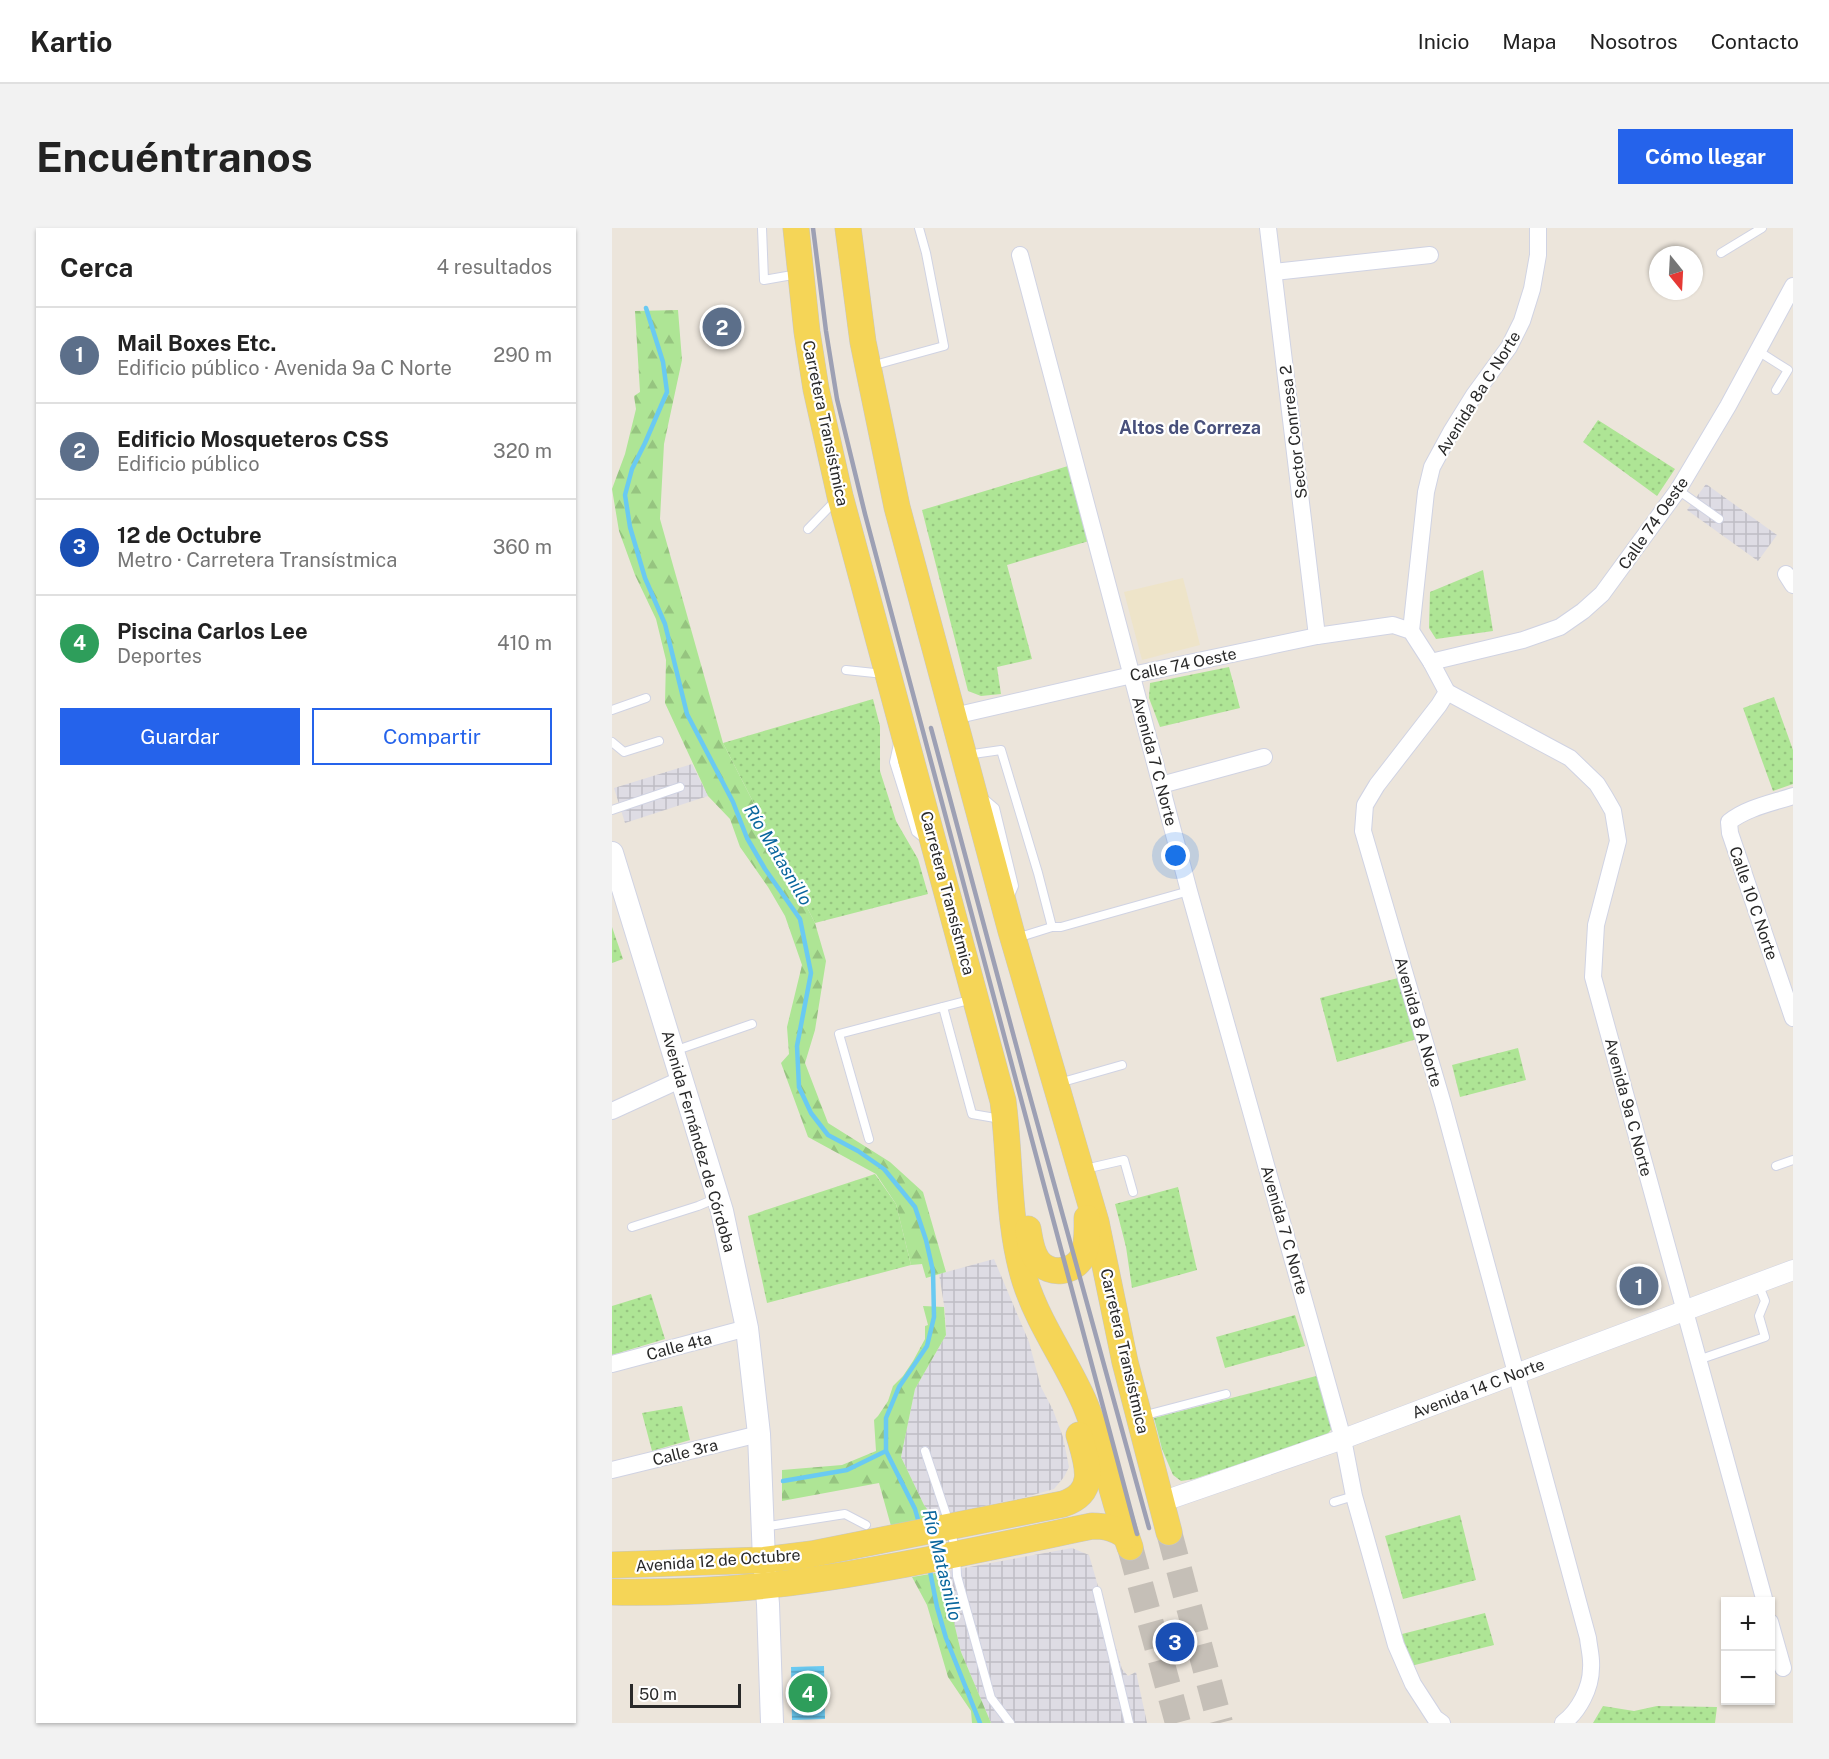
<!DOCTYPE html>
<html lang="es">
<meta charset="utf-8">
<style>
body{margin:0;font-family:"Public Sans",sans-serif;background:#f2f2f2;color:#222}
.controls{position:absolute;right:18px;bottom:18px;display:grid;overflow:hidden;border-radius:0px;box-shadow:0 2px 4px #0004}
.controls button{width:54px;height:54px;display:grid;place-items:center;padding:0;border:0;border-bottom:2px solid #e0e0e0;background:#fff;color:#222;font:30px sans-serif}
.compass{position:absolute;left:1037px;top:18px;width:54px;height:54px;border-radius:50%;background:#fff;box-shadow:0 2px 4px #0004;rotate:162deg}
.scale{position:absolute;left:18px;bottom:15px;width:111px;box-sizing:border-box;padding-left:6px;border:3px solid #292929;border-top:0;font-size:16px;line-height:21px;white-space:nowrap;color:#292929;-webkit-text-stroke:4px #fff;paint-order:stroke}
.you{position:absolute;left:564px;top:628px;width:21px;height:21px;margin:-15px;border:4px solid #fff;border-radius:50%;background:#1a73e8;box-shadow:0 0 0 9px #1a73e833}
.badge{display:grid;place-items:center;width:39px;height:39px;border-radius:50%;background:#2563eb;color:#fff;font-size:20px;font-weight:700}
.pin{position:absolute;translate:-50% -50%;border:3px solid #fff;box-shadow:0 2px 6px #0006}
.list{margin:0;padding:0;list-style:none}
h2{display:flex;justify-content:space-between;align-items:center;height:78px;margin:0;padding:0 24px;font-size:26px}
h2 small{font-size:20px;font-weight:400;color:#767676}
.list li{display:grid;grid-template-columns:39px 1fr auto;gap:18px;align-items:center;box-sizing:border-box;height:96px;padding:0 24px;border-top:2px solid #e0e0e0}
.list b{display:block;font-size:22px;white-space:nowrap}
.list p{margin:0;font-size:20px;white-space:nowrap;color:#767676}
.list em{font-size:20px;font-style:normal;color:#767676}
.actions{display:flex;gap:12px;padding:18px 24px}
.actions a{flex:1;padding:14px 0;border:2px solid #2563eb;border-radius:0px;text-align:center;font-size:21px;color:#2563eb}
.actions .main{background:#2563eb;color:#fff}
.map{position:relative;flex:none;width:1181px;height:1495px;overflow:hidden;border-radius:0px}
header{display:flex;align-items:center;gap:36px;box-sizing:border-box;height:84px;padding:0 30px;background:#fff;border-bottom:2px solid #e0e0e0}
header strong{font-size:28px}
nav{display:flex;gap:33px;margin-inline-start:auto;font-size:21px}
.intro{display:flex;align-items:center;justify-content:space-between;box-sizing:border-box;height:144px;padding:0 36px}
h1{margin:0;font-size:42px}
.button{padding:15px 27px;border-radius:0px;background:#2563eb;color:#fff;font-size:21px;font-weight:700}
main{display:flex;gap:36px;padding:0 36px}
aside{flex:1;background:#fff;border-radius:0px;box-shadow:0 2px 4px #0004}
.map>svg:first-child{display:block}
</style>
<header>
<strong>Kartio</strong>
<nav><a>Inicio</a><a>Mapa</a><a>Nosotros</a><a>Contacto</a></nav>
</header>
<div class="intro"><h1>Encuéntranos</h1><a class="button">Cómo llegar</a></div>
<main>
<aside>
<h2>Cerca<small>4 resultados</small></h2>
<ul class="list">
<li><span class="badge" style="background:#5c6f8a">1</span><div><b>Mail Boxes Etc.</b><p>Edificio público · Avenida 9a C Norte</p></div><em>290 m</em></li>
<li><span class="badge" style="background:#5c6f8a">2</span><div><b>Edificio Mosqueteros CSS</b><p>Edificio público</p></div><em>320 m</em></li>
<li><span class="badge" style="background:#1a4fb4">3</span><div><b>12 de Octubre</b><p>Metro · Carretera Transístmica</p></div><em>360 m</em></li>
<li><span class="badge" style="background:#2e9e5b">4</span><div><b>Piscina Carlos Lee</b><p>Deportes</p></div><em>410 m</em></li>
</ul>
<div class="actions"><a class="main">Guardar</a><a>Compartir</a></div>
</aside>
<div class="map">
<svg width="1181" height="1495" viewBox="0 0 1181 1495">
<defs>
<pattern id="industrial-grid" width="8" height="8" patternUnits="userSpaceOnUse" patternTransform="scale(1.5)"><rect width="8" height="8" fill="#dedce4"/><path d="M0 4h8M4 0v8" fill="none" stroke="#bebdc4"/></pattern>
<pattern id="grass-dots" width="8" height="8" patternUnits="userSpaceOnUse" patternTransform="scale(1.5)"><rect width="8" height="8" fill="#aee595"/><path d="M2 2h.1M6 6h.1" fill="none" stroke="#96c480" stroke-width="1.8" stroke-linecap="round"/></pattern>
<pattern id="forest-firs" width="22" height="20" patternUnits="userSpaceOnUse" patternTransform="scale(1.5)"><rect width="22" height="20" fill="#aee595"/><path d="M5 1l3.5 6h-7zM16 11l3.5 6h-7z" fill="#96c480"/></pattern>
<pattern id="water-rules" width="6" height="5" patternUnits="userSpaceOnUse" patternTransform="scale(1.5)"><rect width="6" height="5" fill="#6acaf2"/><path d="M0 2.5h6" fill="none" stroke="#57a4c4"/></pattern>
</defs>
<rect width="100%" height="100%" fill="#ece5db"/>
<g fill="url(#industrial-grid)">
<polygon points="1094,256 1165,307 1146,333 1075,282"/>
<polygon points="80,536 96,568 13,595 2,560"/>
<polygon points="382,1031 417,1114 429,1159 441,1182 451,1209 457,1239 452,1249 442,1261 414,1269 321,1289 312,1277 289,1229 303,1161 334,1107 333,1083 327,1046"/>
<polygon points="460,1320 477,1327 510,1441 516,1448 524,1444 535,1495 379,1495 349,1424 330,1344"/>
</g>
<polygon fill="#eee4c9" points="571,350 588,417 530,432 512,364"/>
<g fill="url(#grass-dots)">
<polygon points="986,192 1063,241 1045,268 971,214"/>
<polygon points="456,238 477,313 395,337 420,431 385,439 389,466 369,468 356,463 310,282"/>
<polygon points="871,342 881,403 824,411 817,400 818,364"/>
<polygon points="617,439 628,480 548,499 537,470 538,455"/>
<polygon points="1162,469 1181,522 1181,556 1161,563 1131,480"/>
<polygon points="261,471 268,498 268,543 284,593 306,631 316,666 203,695 111,515"/>
<polygon points="0,699 11,731 0,735"/>
<polygon points="786,750 805,811 725,834 708,770"/>
<polygon points="906,820 914,852 848,869 840,837"/>
<polygon points="263,946 284,976 299,1037 155,1075 136,988"/>
<polygon points="566,959 585,1042 520,1060 514,1019 503,976"/>
<polygon points="39,1066 53,1111 0,1127 0,1078"/>
<polygon points="683,1087 693,1118 613,1140 604,1109"/>
<polygon points="708,1147 721,1199 714,1208 582,1251 569,1253 561,1247 550,1221 542,1190"/>
<polygon points="70,1178 78,1212 40,1223 30,1185"/>
<polygon points="848,1287 864,1352 791,1371 773,1308"/>
<polygon points="873,1385 882,1417 799,1438 789,1410 790,1406"/>
<polygon points="991,1478 1022,1483 1045,1478 1105,1479 1103,1495 981,1495"/>
</g>
<g fill="url(#forest-firs)">
<polygon points="66,82 70,132 52,216 48,291 111,515 203,695 214,733 203,802 193,835 216,895 278,934 311,964 334,1044 314,1050 310,1036 299,1037 284,976 264,946 196,909 169,835 177,826 175,799 190,737 173,688 156,659 128,619 118,591 96,568 53,475 54,432 44,391 23,347 7,303 0,261 13,226 24,181 22,168 28,164 23,83"/>
<polygon points="311,1078 332,1079 334,1107 303,1161 289,1229 312,1277 321,1289 279,1298 267,1255 170,1273 170,1242 230,1237 264,1223 262,1192 266,1188 276,1173 281,1158 291,1148 301,1133 313,1111 313,1098 316,1097"/>
<polygon points="330,1344 349,1424 379,1495 360,1495 359,1483 336,1449 315,1377 300,1349"/>
</g>
<polygon fill="url(#water-rules)" points="212,1438 213,1491 180,1492 179,1439"/>
<g fill="none" stroke-linecap="round" stroke-linejoin="round">
<g stroke="#6acaf2" stroke-width="4.5">
<polyline points="34,80 51,134 55,164 33,215 20,241 13,267 18,299 33,350 53,396 75,486 121,574 135,610 153,641 188,691 199,745 185,818 187,859 199,885 216,907 246,923 272,941 303,979 314,1012 321,1043 322,1089 315,1118 287,1159 274,1190 274,1223 303,1281 307,1295"/>
<polyline points="171,1253 235,1242 274,1223"/>
<polyline points="317,1338 325,1379 334,1410 368,1495"/>
</g>
<g stroke="#c5bfb7" stroke-width="26" stroke-dasharray="26 13" stroke-linecap="butt">
<polyline points="557,1304 608,1495"/>
<polyline points="518,1319 566,1495"/>
</g>
<defs>
<g id="service">
<polyline points="150,0 152,52 186,46"/>
<polyline points="1109,25 1150,0"/>
<polyline points="1146,123 1176,142 1164,162"/>
<polyline points="259,138 332,118 314,25 307,0"/>
<polyline points="1066,262 1107,291"/>
<polyline points="196,301 225,271"/>
<polyline points="234,442 272,446"/>
<polyline points="0,482 34,470"/>
<polyline points="0,514 12,524 47,513"/>
<polyline points="286,516 282,534 304,604 314,612"/>
<polyline points="354,527 389,522 426,645 440,699 405,710"/>
<polyline points="370,569 383,580 402,658 397,670"/>
<polyline points="0,582 68,559"/>
<polyline points="440,699 449,699 577,663"/>
<polyline points="331,779 360,886 389,891"/>
<polyline points="62,823 140,796"/>
<polyline points="447,855 510,837"/>
<polyline points="257,911 227,806 361,771"/>
<polyline points="1164,938 1181,932"/>
<polyline points="473,941 512,932 521,964"/>
<polyline points="20,999 86,978 105,970"/>
<polyline points="1086,1132 1153,1109 1147,1088 1153,1073 1146,1055"/>
<polyline points="530,1188 614,1166"/>
<polyline points="313,1223 338,1298 344,1326 345,1348 379,1470 398,1495"/>
<polyline points="722,1274 742,1268"/>
<polyline points="151,1299 233,1286 254,1297"/>
<polyline points="485,1363 517,1495"/>
</g>
<g id="minor">
<polyline points="656,0 705,408"/>
<polyline points="408,27 577,663 731,1211 742,1268 784,1417 801,1456 823,1490 830,1495"/>
<polyline points="662,44 818,27"/>
<polyline points="1174,346 1181,357"/>
<polyline points="799,403 814,264 820,239 839,204 862,167 897,119 910,93 920,61 926,27 926,0"/>
<polyline points="819,434 911,412 948,399 971,383 990,366 1066,262 1116,178 1181,58"/>
<path d="M835,464l-8,13 -62,80 -12,20 -2,26 80,273 145,534c1,10 4,20 3,30 0,20 -12,43 -28,55"/>
<polyline points="835,464 958,530 985,556 993,569 1001,583 1006,613 984,697 981,749 1153,1374"/>
<polyline points="342,488 520,447 705,408 781,397 799,403 819,434 835,464"/>
<polyline points="549,557 652,529"/>
<path d="M1181,568c-21,7 -47,12 -64,26l1,11 63,185"/>
<polyline points="0,883 70,851"/>
<polyline points="0,1136 135,1100"/>
<polyline points="0,1242 147,1206"/>
<polyline points="1158,1394 1171,1440"/>
</g>
<polyline id="tertiary" points="549,1274 731,1211 1181,1042"/>
<polyline id="secondary" points="0,625 110,983 135,1100 147,1206 152,1332 156,1376 160,1495"/>
<g id="primary">
<path d="M184,0l11,104 9,57 24,107 163,605c8,60 4,122 22,180 14,44 42,81 60,123 19,46 28,96 45,143"/>
<polyline points="236,0 251,114 285,279 399,703 484,994 513,1134 557,1304"/>
<path d="M416,1001c2,11 3,23 10,32 12,15 36,12 45,-5 5,-11 4,-25 4,-38"/>
<path d="M0,1337l152,-5 48,-6 251,-50c36,-12 24,-41 16,-69"/>
<path d="M0,1364c66,1 140,-3 206,-13 92,-14 183,-34 274,-53 14,0 22,2 34,10"/>
</g>
</defs>
<use href="#service" stroke="#d0d3e3" stroke-width="10"/>
<use href="#minor" stroke="#d0d3e3" stroke-width="18"/>
<use href="#tertiary" stroke="#d0d3e3" stroke-width="21"/>
<use href="#secondary" stroke="#d0d3e3" stroke-width="24"/>
<use href="#primary" stroke="#c7c7c7" stroke-width="27"/>
<use href="#service" stroke="#fff" stroke-width="8"/>
<use href="#minor" stroke="#fff" stroke-width="16"/>
<use href="#tertiary" stroke="#fff" stroke-width="20"/>
<use href="#secondary" stroke="#fff" stroke-width="22"/>
<use href="#primary" stroke="#f5d557" stroke-width="26"/>
<g stroke="#9da0b4" stroke-width="4.5">
<polyline points="201,0 214,103 225,171 253,286 525,1306"/>
<polyline points="319,500 414,854 537,1300"/>
</g>
</g>
<g text-anchor="middle" stroke-width="4.5" stroke-linejoin="round" paint-order="stroke">
<g font-size="16" fill="#292929" stroke="#fff">
<text transform="translate(866 165) rotate(-58)" y="6">Avenida 8a C Norte</text>
<text transform="translate(214 195) rotate(78)" y="6">Carretera Transístmica</text>
<text transform="translate(681 204) rotate(-97)" y="6">Sector Conrresa 2</text>
<text transform="translate(1041 295) rotate(-55)" y="6">Calle 74 Oeste</text>
<text transform="translate(571 436) rotate(-12)" y="6">Calle 74 Oeste</text>
<text transform="translate(543 533) rotate(75)" y="6">Avenida 7 C Norte</text>
<text transform="translate(336 665) rotate(75)" y="6">Carretera Transístmica</text>
<text transform="translate(1142 675) rotate(71)" y="6">Calle 10 C Norte</text>
<text transform="translate(807 794) rotate(74)" y="6">Avenida 8 A Norte</text>
<text transform="translate(1017 879) rotate(75)" y="6">Avenida 9a C Norte</text>
<text transform="translate(87 913) rotate(74)" y="6">Avenida Fernández de Córdoba</text>
<text transform="translate(673 1002) rotate(74)" y="6">Avenida 7 C Norte</text>
<text transform="translate(67 1118) rotate(-15)" y="6">Calle 4ta</text>
<text transform="translate(513 1123) rotate(77)" y="6">Carretera Transístmica</text>
<text transform="translate(866 1160) rotate(-21)" y="6">Avenida 14 C Norte</text>
<text transform="translate(73 1224) rotate(-14)" y="6">Calle 3ra</text>
<text transform="translate(106 1332) rotate(-4)" y="6">Avenida 12 de Octubre</text>
</g>
<g font-size="18" font-weight="bold" fill="#48507b" stroke="#fff">
<text x="578" y="206">Altos de Correza</text>
</g>
<g font-size="18" font-style="italic" fill="#09669d" stroke="#fff">
<text transform="translate(166 627) rotate(59)" y="6">Río Matasnillo</text>
<text transform="translate(330 1337) rotate(76)" y="6">Río Matasnillo</text>
</g>
</g>
</svg>
<div class="controls">
<button>+</button>
<button>−</button>
</div>
<svg class="compass" viewBox="-18 -18 36 36"><path d="M0-13l5 13h-10z" fill="#e53935"/><path d="M0 13l5-13h-10z" fill="#767676"/></svg>
<div class="scale">50 m</div>
<div class="you"></div>
<div class="pin badge" style="left:1027px;top:1058px;background:#5c6f8a">1</div>
<div class="pin badge" style="left:110px;top:99px;background:#5c6f8a">2</div>
<div class="pin badge" style="left:563px;top:1414px;background:#1a4fb4">3</div>
<div class="pin badge" style="left:196px;top:1465px;background:#2e9e5b">4</div>
</div>
</main>
